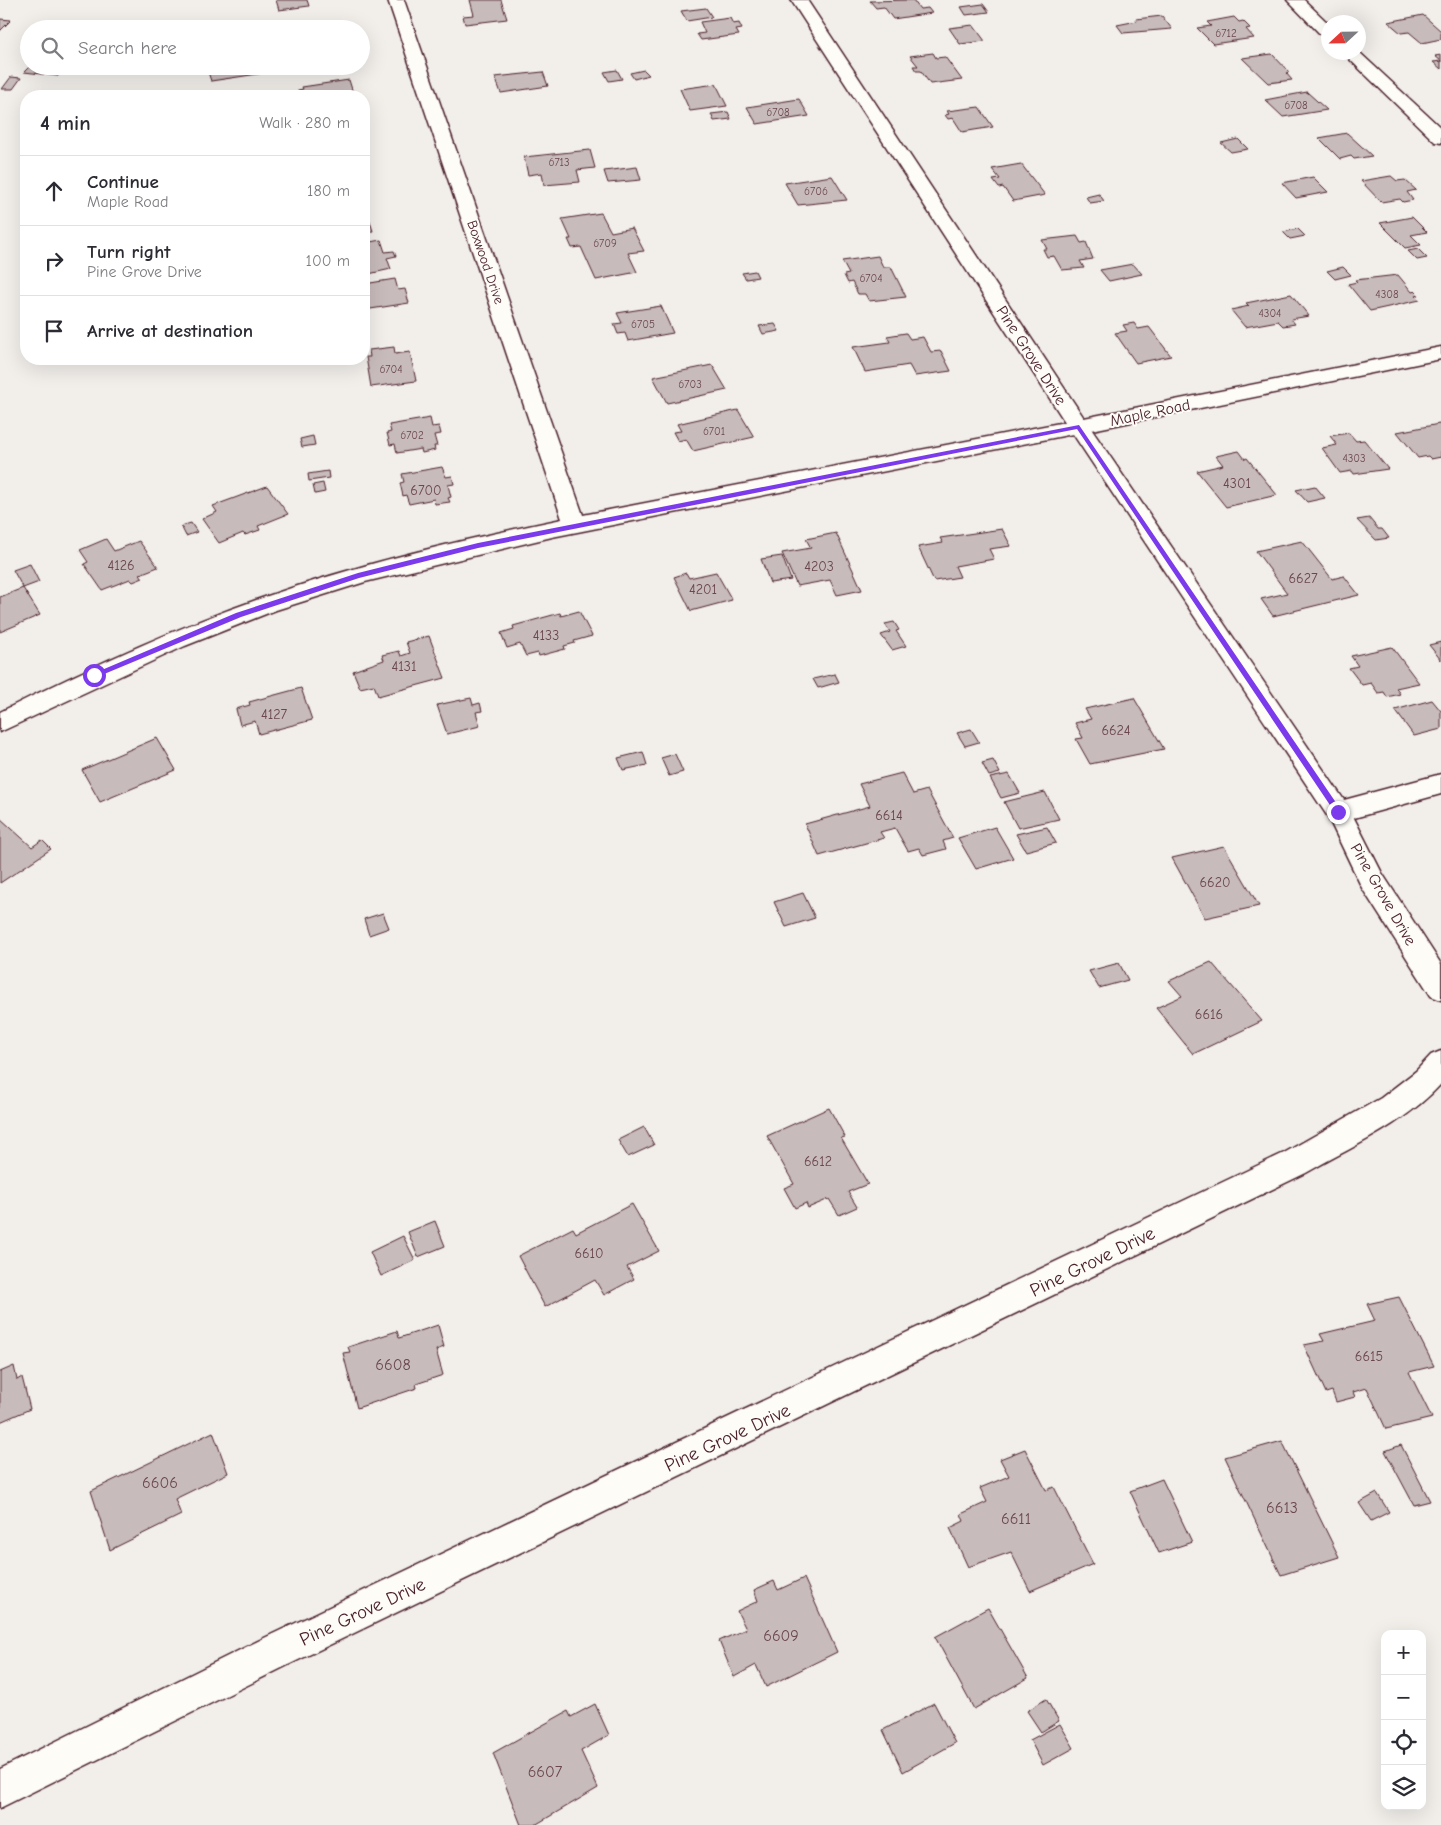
<!DOCTYPE html>
<meta charset="utf-8">
<style>
body{margin:0;font-family:"Comic Neue",sans-serif;background:#f2f2f3;color:#2b2b33}
.controls{position:absolute;right:15px;bottom:15px;display:grid;overflow:hidden;border-radius:10px;box-shadow:0 5px 20px #0002}
.controls button{width:45px;height:45px;display:grid;place-items:center;padding:0;border:0;border-bottom:1px solid #e1e1e2;background:#fff;color:#2b2b33;font:25px sans-serif}
.compass{position:absolute;left:1321px;top:15px;width:45px;height:45px;border-radius:50%;background:#fff;box-shadow:0 5px 20px #0002;rotate:248deg}
.stop{position:absolute;width:15px;height:15px;margin:-11px;border:4px solid #7c3aed;border-radius:50%;background:#fff}
.stop.end{background:#7c3aed;border-color:#fff;box-shadow:0 1px 5px #0008}
.list{margin:0;padding:0;list-style:none}
h2{display:flex;justify-content:space-between;align-items:center;height:65px;margin:0;padding:0 20px;font-size:21px}
h2 small{font-size:16px;font-weight:400;color:#7c7c81}
.list li{display:grid;grid-template-columns:32px 1fr auto;gap:15px;align-items:center;box-sizing:border-box;height:70px;padding:0 20px;border-top:1px solid #e1e1e2}
.list b{display:block;font-size:19px;white-space:nowrap}
.list p{margin:0;font-size:16px;white-space:nowrap;color:#7c7c81}
.list em{font-size:16px;font-style:normal;color:#7c7c81}
.icon{flex:none;width:28px;height:28px;fill:none;stroke:currentColor;stroke-width:2;stroke-linecap:round;stroke-linejoin:round}
.map{position:relative;flex:none;width:1441px;height:1825px;overflow:hidden}
.search{position:absolute;background:#fff;box-shadow:0 5px 20px #0002;left:20px;top:20px;width:350px;height:55px;display:flex;align-items:center;gap:12px;box-sizing:border-box;padding:0 18px;border-radius:28px;color:#7c7c81;font-size:19px}
.panel{position:absolute;background:#fff;box-shadow:0 5px 20px #0002;left:20px;top:90px;width:350px;height:275px;border-radius:20px}
.map>svg:first-child{display:block}
</style>
<div class="map">
<svg width="1441" height="1825" viewBox="0 0 1441 1825">
<rect width="100%" height="100%" fill="#f2efeb"/>
<filter id="ink" filterUnits="userSpaceOnUse"><feTurbulence type="fractalNoise" baseFrequency=".02" numOctaves="2"/><feDisplacementMap in="SourceGraphic" scale="10" xChannelSelector="R" yChannelSelector="G"/><feConvolveMatrix kernelMatrix="1 2 1 2 8 2 1 2 1" color-interpolation-filters="sRGB"/></filter>
<g filter="url(#ink)">
<g fill="#c8bbbb" stroke="#4a1f2b">
<polygon points="276,0 307,0 309,6 279,10"/>
<polygon points="470,0 501,0 507,19 465,24 463,16 474,15"/>
<polygon points="913,0 920,9 928,8 932,13 893,19 884,7 876,8 870,1"/>
<polygon points="983,4 989,12 966,15 961,7"/>
<polygon points="706,8 712,17 687,21 681,11"/>
<polygon points="1423,15 1441,31 1441,39 1422,43 1409,32 1401,33 1388,22"/>
<polygon points="1162,16 1172,29 1123,33 1117,25 1137,21 1136,19"/>
<polygon points="1234,17 1239,22 1243,21 1250,28 1246,29 1254,38 1213,44 1197,28 1211,26 1207,22"/>
<polygon points="730,18 733,24 739,23 742,29 736,30 739,35 701,40 697,34 705,33 700,22"/>
<polygon points="0,19 11,20 0,31"/>
<polygon points="973,25 985,41 960,44 949,28"/>
<polygon points="933,53 936,58 945,57 962,80 930,84 921,71 916,71 913,66 918,66 910,56"/>
<polygon points="1272,54 1289,72 1286,73 1292,80 1268,83 1242,58"/>
<polygon points="1441,55 1441,69 1433,62 1441,61 1435,56"/>
<polygon points="38,66 65,69 58,76 24,72 29,67"/>
<polygon points="206,66 297,66 298,68 211,81"/>
<polygon points="617,70 622,79 609,81 604,72"/>
<polygon points="644,70 649,75 634,79 630,73"/>
<polygon points="543,72 548,86 501,93 495,77"/>
<polygon points="11,77 21,78 13,89 2,89"/>
<polygon points="349,80 354,96 300,96 298,90 303,89 302,87"/>
<polygon points="716,84 727,106 690,111 680,89"/>
<polygon points="1307,92 1327,110 1283,117 1265,100"/>
<polygon points="799,99 809,116 757,124 747,107"/>
<polygon points="979,107 993,127 962,132 953,118 948,119 945,115 949,114 947,111"/>
<polygon points="728,112 731,119 714,121 711,114"/>
<polygon points="1347,133 1372,156 1354,159 1351,156 1340,159 1319,138"/>
<polygon points="1238,139 1248,149 1231,152 1221,143"/>
<polygon points="590,150 595,168 577,170 580,182 544,185 542,173 528,175 524,157"/>
<polygon points="1021,164 1045,195 1013,201 1003,187 999,188 993,180 1000,179 992,169"/>
<polygon points="637,167 641,180 608,183 604,171"/>
<polygon points="832,176 847,200 798,205 785,183"/>
<polygon points="1391,176 1397,181 1405,180 1416,190 1407,192 1413,200 1403,202 1400,199 1381,202 1361,181"/>
<polygon points="1313,177 1328,192 1296,198 1282,183"/>
<polygon points="1099,194 1104,201 1090,203 1086,197"/>
<polygon points="364,202 373,231 364,232"/>
<polygon points="601,213 611,232 632,228 644,251 628,253 637,272 596,280 581,247 572,248 568,239 571,239 562,219"/>
<polygon points="1412,217 1427,232 1411,235 1421,245 1405,248 1380,223"/>
<polygon points="1298,229 1305,236 1290,239 1283,232"/>
<polygon points="1077,236 1081,243 1086,242 1093,259 1080,261 1084,268 1062,270 1054,256 1047,257 1043,249 1047,249 1042,240"/>
<polygon points="381,240 385,252 394,251 396,256 387,258 391,269 364,275 364,243"/>
<polygon points="1418,249 1427,258 1417,260 1408,251"/>
<polygon points="878,256 883,267 891,267 906,297 869,301 865,294 858,294 852,282 848,283 844,275 849,274 842,261"/>
<polygon points="1133,264 1142,274 1109,281 1100,270"/>
<polygon points="1343,267 1351,275 1335,279 1327,271"/>
<polygon points="755,271 758,277 746,279 742,273"/>
<polygon points="1398,275 1412,292 1415,291 1419,295 1416,296 1420,300 1370,311 1348,284 1357,282 1355,280"/>
<polygon points="395,279 398,290 405,289 409,303 364,310 364,284"/>
<polygon points="1291,294 1309,316 1291,319 1295,324 1283,326 1278,321 1245,327 1231,310 1249,306 1246,303"/>
<polygon points="661,306 673,333 628,341 625,333 618,334 614,324 622,323 617,313"/>
<polygon points="1134,323 1138,329 1149,327 1171,356 1136,363 1115,333 1127,331 1123,325"/>
<polygon points="775,324 779,331 763,334 759,326"/>
<polygon points="906,333 910,339 923,337 931,352 941,351 951,371 915,376 909,365 865,372 853,347 890,342 887,336"/>
<polygon points="394,347 395,354 410,352 416,381 371,387 366,357 370,357 369,350"/>
<polygon points="712,365 727,390 667,403 653,377"/>
<polygon points="738,410 754,437 693,451 686,439 678,441 673,432 681,431 677,424"/>
<polygon points="430,418 432,427 439,426 441,434 434,435 437,446 434,446 435,450 422,453 421,449 397,453 395,444 390,445 387,433 391,432 389,425"/>
<polygon points="1439,424 1441,426 1441,457 1431,459 1428,456 1418,458 1397,432"/>
<polygon points="1349,433 1356,441 1364,440 1388,469 1354,474 1352,471 1340,473 1322,448 1337,445 1330,436"/>
<polygon points="313,436 315,445 302,447 300,439"/>
<polygon points="1239,451 1245,459 1247,458 1277,495 1226,507 1197,471 1223,465 1216,456"/>
<polygon points="442,467 446,477 452,476 454,484 448,485 451,497 448,498 450,502 435,504 434,499 409,504 406,495 403,496 400,483 404,482 402,474"/>
<polygon points="328,471 329,478 309,481 308,474"/>
<polygon points="323,483 325,492 315,494 313,485"/>
<polygon points="267,486 288,514 258,526 260,530 245,535 243,533 219,543 202,519 217,512 213,506"/>
<polygon points="1315,486 1325,498 1307,502 1296,490"/>
<polygon points="1369,518 1378,529 1382,529 1389,538 1376,540 1357,520"/>
<polygon points="191,523 197,532 186,536 181,526"/>
<polygon points="1002,529 1011,546 989,549 994,559 955,566 960,577 934,581 918,547 943,543 940,538"/>
<polygon points="836,533 862,590 837,595 830,580 797,586 782,553 811,548 806,539"/>
<polygon points="106,539 114,551 139,541 158,567 140,574 143,578 133,582 130,579 102,590 84,564 88,562 80,550"/>
<polygon points="1302,541 1332,579 1344,576 1359,595 1273,616 1261,599 1287,593 1256,551"/>
<polygon points="782,556 791,580 770,583 761,559"/>
<polygon points="30,564 39,582 23,588 13,570"/>
<polygon points="716,572 732,600 691,611 674,577 686,573 689,578"/>
<polygon points="23,588 40,615 0,632 0,597"/>
<polygon points="579,611 592,636 574,641 575,643 564,646 565,649 539,656 538,653 526,656 520,644 507,648 501,633 514,629 513,626 560,613 561,616"/>
<polygon points="894,622 899,630 896,631 906,646 892,650 881,635 890,632 885,624"/>
<polygon points="429,636 445,678 378,696 374,685 360,688 353,671 384,660 382,655 399,651 401,656 410,653 406,642"/>
<polygon points="1441,642 1441,660 1429,645"/>
<polygon points="1392,647 1419,683 1396,688 1400,694 1387,697 1384,692 1378,693 1371,683 1362,685 1349,668 1358,666 1351,656"/>
<polygon points="835,674 839,682 818,688 813,679"/>
<polygon points="301,688 312,720 259,734 255,721 240,725 236,709 250,705 249,702"/>
<polygon points="471,698 473,705 480,703 482,711 476,712 480,726 447,734 437,705"/>
<polygon points="1134,698 1164,749 1090,764 1076,739 1083,738 1075,723 1091,719 1085,709"/>
<polygon points="1432,700 1441,711 1441,729 1414,736 1395,710"/>
<polygon points="971,729 979,742 965,746 957,733"/>
<polygon points="157,738 176,770 100,802 82,770"/>
<polygon points="643,752 647,765 623,770 618,758"/>
<polygon points="675,754 683,772 669,776 661,758"/>
<polygon points="993,760 1000,773 989,776 982,763"/>
<polygon points="902,773 913,794 927,790 953,838 943,841 946,849 923,855 919,848 908,851 895,828 880,832 884,838 819,856 805,824 870,806 859,784"/>
<polygon points="1009,774 1020,793 1001,798 990,778"/>
<polygon points="1045,792 1059,819 1018,828 1004,802"/>
<polygon points="0,818 32,847 42,840 51,849 0,883"/>
<polygon points="995,827 1013,858 976,869 958,838"/>
<polygon points="1047,827 1056,843 1026,851 1016,834"/>
<polygon points="1224,846 1259,906 1205,918 1172,858"/>
<polygon points="803,893 815,918 786,927 774,902"/>
<polygon points="383,913 389,928 369,935 364,919"/>
<polygon points="1211,962 1262,1021 1193,1054 1156,1008 1182,996 1169,981"/>
<polygon points="1119,963 1128,980 1099,988 1089,971"/>
<polygon points="829,1108 845,1137 841,1138 868,1184 848,1192 857,1207 839,1215 829,1199 808,1208 806,1203 795,1208 784,1188 794,1184 767,1136"/>
<polygon points="644,1127 654,1145 628,1157 618,1140"/>
<polygon points="632,1204 659,1251 627,1267 634,1279 604,1295 595,1280 545,1307 518,1256 573,1228 576,1233"/>
<polygon points="435,1221 445,1246 418,1257 408,1232"/>
<polygon points="403,1236 415,1260 381,1276 370,1252"/>
<polygon points="1399,1297 1434,1366 1409,1372 1432,1418 1386,1429 1367,1388 1353,1392 1355,1397 1336,1402 1332,1391 1326,1393 1304,1345 1324,1341 1320,1334 1375,1321 1367,1304"/>
<polygon points="438,1325 444,1347 436,1350 443,1375 416,1384 417,1388 357,1408 343,1353 350,1352 348,1347 397,1331 399,1338"/>
<polygon points="14,1366 17,1380 22,1377 30,1409 0,1422 0,1372"/>
<polygon points="213,1432 228,1473 175,1499 181,1515 110,1550 91,1491"/>
<polygon points="1282,1441 1339,1557 1281,1575 1225,1457"/>
<polygon points="1401,1445 1430,1501 1414,1505 1385,1451"/>
<polygon points="1025,1449 1046,1490 1054,1487 1093,1564 1030,1591 1011,1552 968,1567 950,1528 964,1521 961,1514 987,1502 980,1488 1009,1476 1000,1459"/>
<polygon points="1162,1479 1192,1542 1159,1553 1130,1491"/>
<polygon points="1377,1493 1389,1512 1371,1521 1359,1503"/>
<polygon points="804,1578 837,1652 766,1687 756,1665 734,1677 719,1641 746,1629 737,1611 758,1601 754,1590 774,1581 778,1590"/>
<polygon points="988,1608 1028,1678 974,1709 935,1637"/>
<polygon points="1046,1699 1059,1721 1041,1732 1027,1711"/>
<polygon points="934,1703 955,1743 903,1772 883,1730"/>
<polygon points="595,1704 609,1735 581,1751 598,1788 535,1825 521,1825 493,1753 568,1711 571,1717"/>
<polygon points="1060,1724 1074,1748 1043,1765 1030,1740"/>
</g>
<g fill="none" stroke-linecap="round" stroke-linejoin="round">
<defs>
<g id="minor">
<path d="M388,0h16l179,515 482,-93 -274,-422h16l277,418 357,-71v12l-349,71 252,370 97,-26v20l-87,24 28,55 59,91v36l-10,-4 -69,-108 -34,-71 -255,-383 -521,103 -187,45 -89,28 -91,36 -185,86v-20c84,-42 170,-82 259,-113 99,-35 201,-59 303,-80z"/>
<polygon points="1287,0 1304,0 1328,23 1328,37 1322,36"/>
<polygon points="1358,51 1441,128 1441,143 1435,142 1342,52"/>
<path d="M1441,1051v33c-36,40 -90,63 -135,89l-1020,493 -286,142v-39l260,-129 1024,-487 97,-55 35,-27 15,-16z"/>
</g>
</defs>
<use href="#minor" stroke="#4a1f2b" stroke-width="3"/>
<use href="#minor" fill="#fdfcf7" fill-rule="evenodd"/>
</g>
</g>
<polygon fill="#7c3aed" points="1079,425 1341,810 1341,814 1336,814 1077,429 478,548 359,578 241,617 97,677 90,675 236,613 358,573 478,543"/>
<g text-anchor="middle" stroke-width="4" stroke-linejoin="round" paint-order="stroke">
<g font-size="11" fill="#6a464f">
<text x="1226" y="37">6712</text>
<text x="1296" y="109">6708</text>
<text x="778" y="116">6708</text>
<text x="559" y="166">6713</text>
<text x="816" y="195">6706</text>
<text x="605" y="247">6709</text>
<text x="871" y="282">6704</text>
<text x="1387" y="298">4308</text>
<text x="1270" y="317">4304</text>
<text x="643" y="328">6705</text>
<text x="391" y="373">6704</text>
<text x="690" y="388">6703</text>
<text x="714" y="435">6701</text>
<text x="412" y="439">6702</text>
<text x="1354" y="462">4303</text>
</g>
<g font-size="14" fill="#4a1f2b" stroke="#fdfcf7">
<text transform="translate(486 262) rotate(71)" y="5">Boxwood Drive</text>
</g>
<g font-size="14" fill="#6a464f">
<text x="1237" y="488">4301</text>
<text x="426" y="495">6700</text>
<text x="121" y="570">4126</text>
<text x="819" y="571">4203</text>
<text x="1303" y="583">6627</text>
<text x="703" y="594">4201</text>
<text x="546" y="640">4133</text>
<text x="404" y="671">4131</text>
<text x="274" y="719">4127</text>
<text x="1116" y="735">6624</text>
<text x="889" y="820">6614</text>
<text x="1215" y="887">6620</text>
<text x="1209" y="1019">6616</text>
<text x="818" y="1166">6612</text>
<text x="589" y="1258">6610</text>
<text x="1369" y="1361">6615</text>
</g>
<g font-size="16" fill="#4a1f2b" stroke="#fdfcf7">
<text transform="translate(1032 355) rotate(57)" y="6">Pine Grove Drive</text>
<text transform="translate(1150 412) rotate(-12)" y="6">Maple Road</text>
<text transform="translate(1384 894) rotate(60)" y="6">Pine Grove Drive</text>
</g>
<g font-size="16" fill="#6a464f">
<text x="393" y="1370">6608</text>
<text x="160" y="1488">6606</text>
<text x="1282" y="1513">6613</text>
<text x="1016" y="1524">6611</text>
<text x="781" y="1641">6609</text>
<text x="545" y="1777">6607</text>
</g>
<g font-size="19" fill="#4a1f2b" stroke="#fdfcf7">
<text transform="translate(1092 1261) rotate(-26)" y="7">Pine Grove Drive</text>
<text transform="translate(727 1437) rotate(-25)" y="7">Pine Grove Drive</text>
<text transform="translate(362 1611) rotate(-25)" y="7">Pine Grove Drive</text>
</g>
</g>
</svg>
<div class="controls">
<button>+</button>
<button>−</button>
<button><svg class="icon" aria-label="locate" viewBox="0 0 24 24"><circle cx="12" cy="12" r="6"/><path d="M12 2v4M12 18v4M2 12h4M18 12h4"/></svg></button>
<button><svg class="icon" aria-label="layers" viewBox="0 0 24 24"><path d="M12 4l9 5-9 5-9-5zM3 14l9 5 9-5"/></svg></button>
</div>
<svg class="compass" viewBox="-18 -18 36 36"><path d="M0-13l5 13h-10z" fill="#e53935"/><path d="M0 13l5-13h-10z" fill="#7c7c81"/></svg>
<div class="stop" style="left:94px;top:675px"></div>
<div class="stop end" style="left:1338px;top:812px"></div>
<div class="search"><svg class="icon" aria-label="search" viewBox="0 0 24 24"><circle cx="10" cy="10" r="6"/><path d="M15 15l6 6"/></svg>Search here</div>
<section class="panel">
<h2>4 min<small>Walk · 280 m</small></h2>
<ul class="list">
<li><svg class="icon" aria-label="ahead" viewBox="0 0 24 24"><path d="M12 20V5M6 11l6-6 6 6"/></svg><div><b>Continue</b><p>Maple Road</p></div><em>180 m</em></li>
<li><svg class="icon" aria-label="right" viewBox="0 0 24 24"><path d="M7 20v-9h11M14 6l5 5-5 5"/></svg><div><b>Turn right</b><p>Pine Grove Drive</p></div><em>100 m</em></li>
<li><svg class="icon" aria-label="arrive" viewBox="0 0 24 24"><path d="M6 21V4h12l-3 4 3 4H6"/></svg><div><b>Arrive at destination</b></div></li>
</ul>
</section>
</div>
